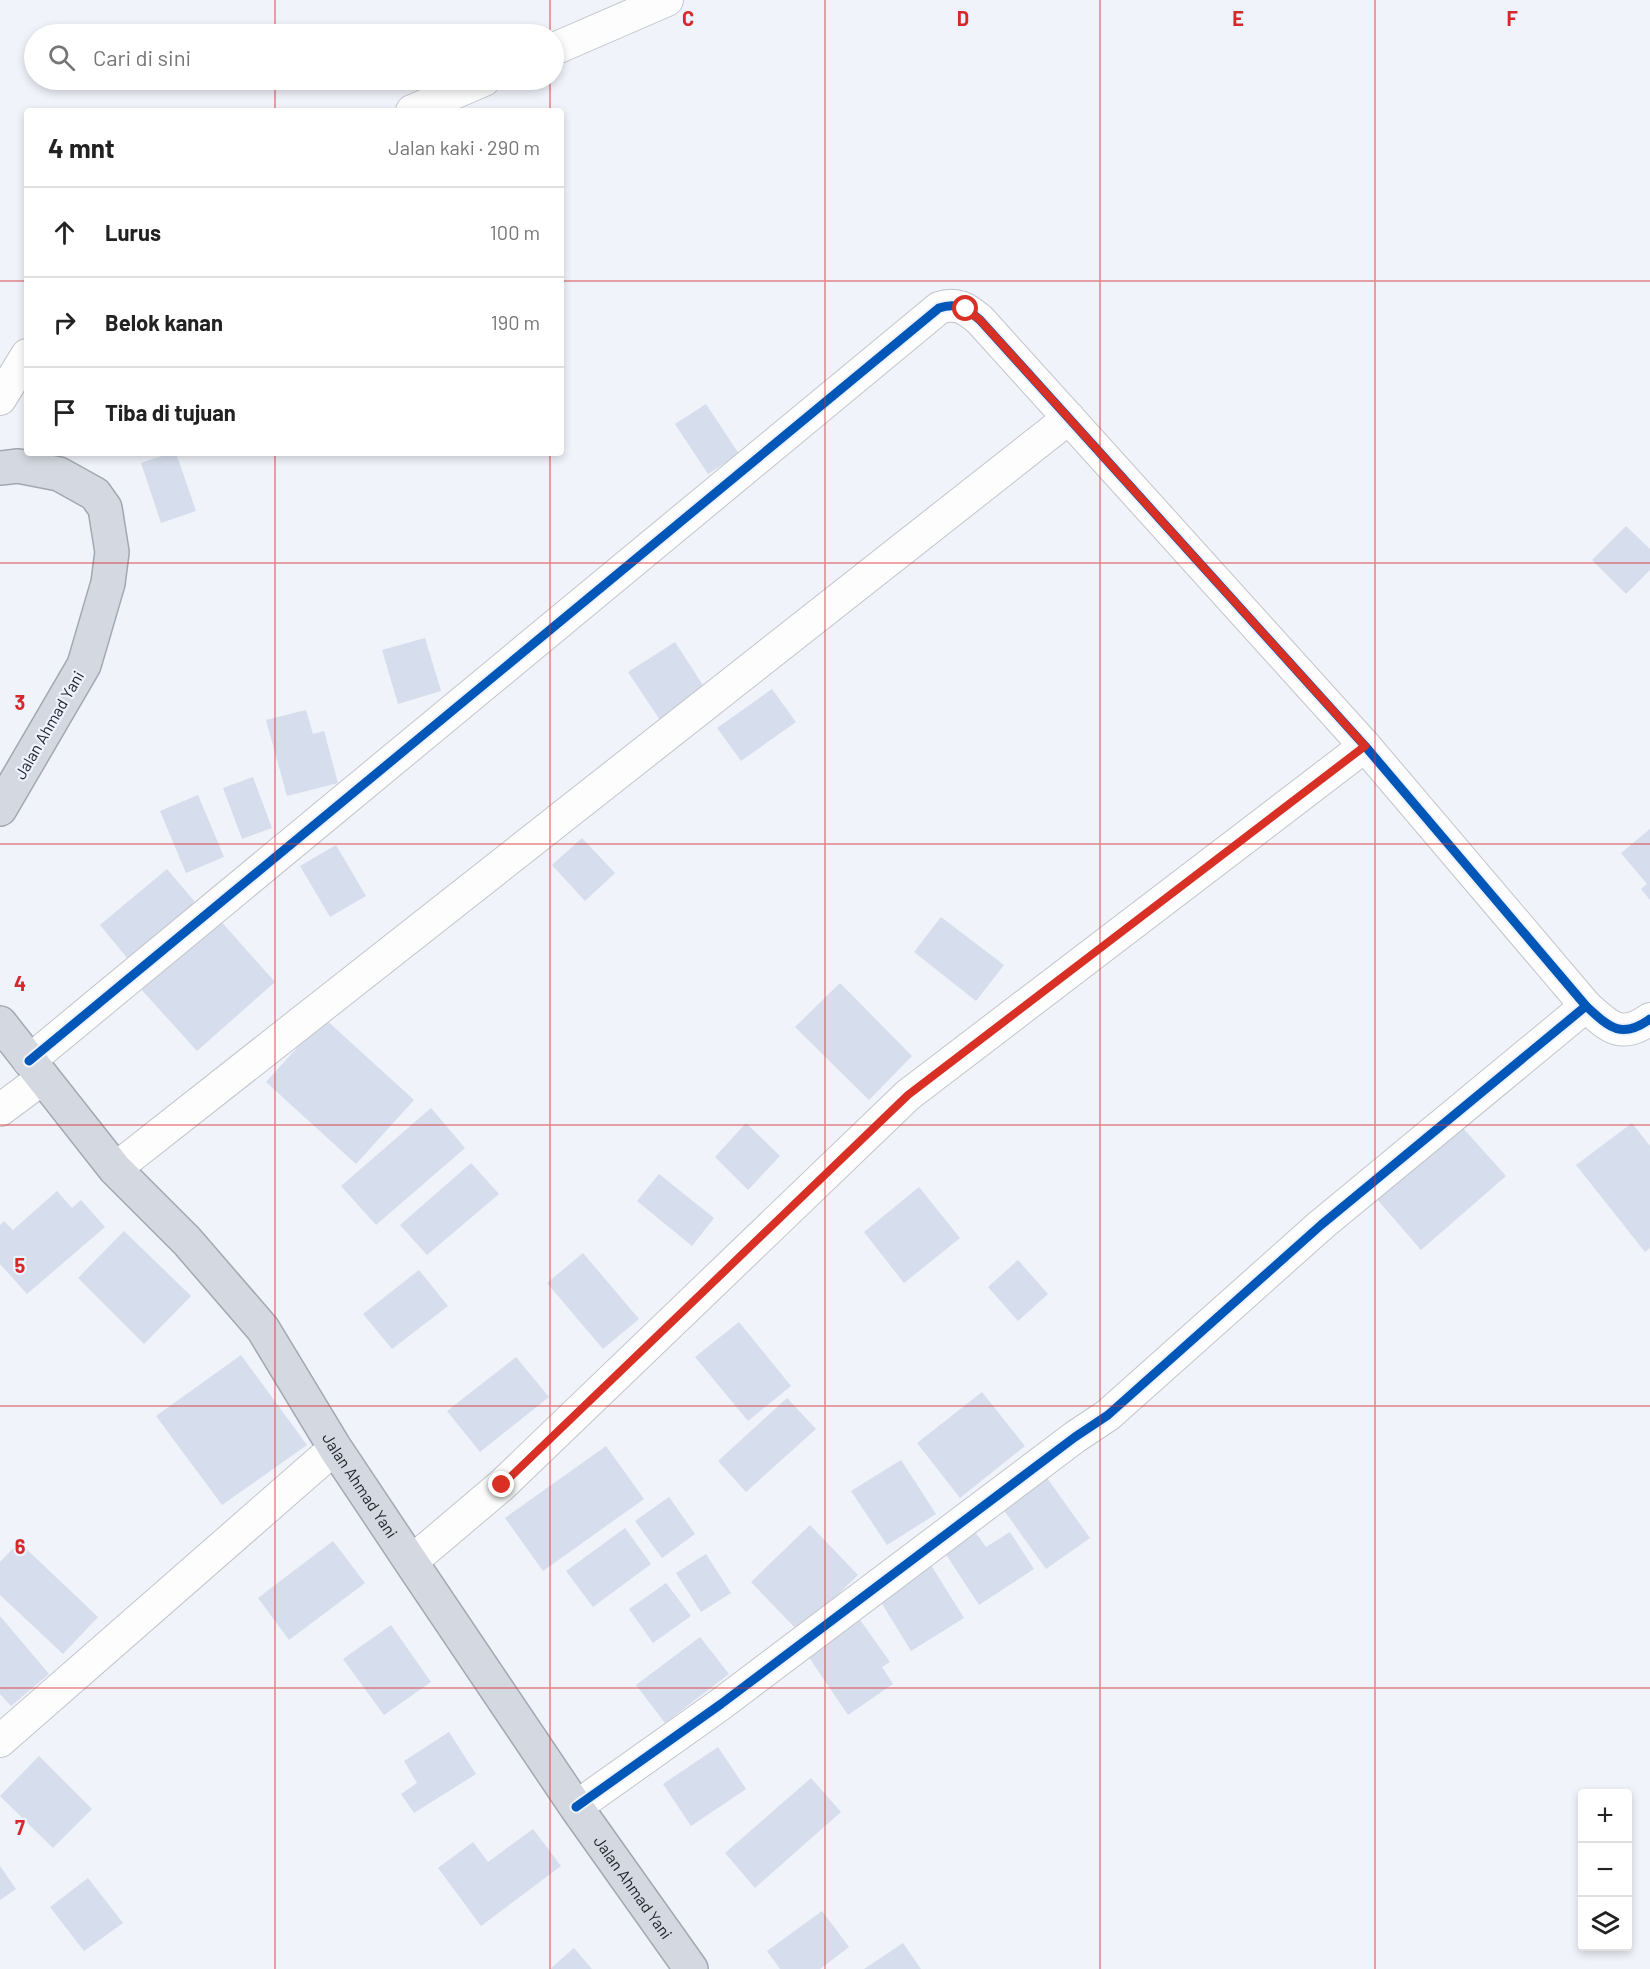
<!DOCTYPE html>
<html lang="id">
<meta charset="utf-8">
<style>
body{margin:0;font-family:Barlow,sans-serif;background:#f2f2f2;color:#222}
.controls{position:absolute;right:18px;bottom:18px;display:grid;overflow:hidden;border-radius:6px;box-shadow:0 3px 9px #0003}
.controls button{width:54px;height:54px;display:grid;place-items:center;padding:0;border:0;border-bottom:2px solid #e0e0e0;background:#fff;color:#222;font:30px sans-serif}
.stop{position:absolute;width:18px;height:18px;margin:-14px;border:4px solid #d93025;border-radius:50%;background:#fff}
.stop.end{background:#d93025;border-color:#fff;box-shadow:0 2px 6px #0008}
.list{margin:0;padding:0;list-style:none}
h2{display:flex;justify-content:space-between;align-items:center;height:78px;margin:0;padding:0 24px;font-size:26px}
h2 small{font-size:20px;font-weight:400;color:#767676}
.list li{display:grid;grid-template-columns:39px 1fr auto;gap:18px;align-items:center;box-sizing:border-box;height:90px;padding:0 24px;border-top:2px solid #e0e0e0}
.list b{display:block;font-size:22px;white-space:nowrap}
.list em{font-size:20px;font-style:normal;color:#767676}
.icon{flex:none;width:33px;height:33px;fill:none;stroke:currentColor;stroke-width:2;stroke-linecap:round;stroke-linejoin:round}
.map{position:relative;flex:none;width:1650px;height:1969px;overflow:hidden}
.search{position:absolute;background:#fff;box-shadow:0 3px 9px #0003;left:24px;top:24px;width:540px;height:66px;display:flex;align-items:center;gap:15px;box-sizing:border-box;padding:0 21px;border-radius:33px;color:#767676;font-size:22px}
.panel{position:absolute;background:#fff;box-shadow:0 3px 9px #0003;left:24px;top:108px;width:540px;height:348px;border-radius:6px}
.map>svg:first-child{display:block}
</style>
<div class="map">
<svg width="1650" height="1969" viewBox="0 0 1650 1969">
<rect width="100%" height="100%" fill="#f0f3fa"/>
<g fill="#d6ddec">
<polygon points="706,404 739,454 708,474 675,424"/>
<polygon points="171,453 176,453 196,511 161,523 141,463"/>
<polygon points="1626,526 1650,549 1650,570 1626,594 1592,560"/>
<polygon points="425,638 441,691 398,704 382,650"/>
<polygon points="675,642 706,690 660,720 628,672"/>
<polygon points="772,689 796,722 741,761 717,728"/>
<polygon points="306,710 313,734 324,731 338,783 287,796 266,720"/>
<polygon points="253,777 272,828 242,839 223,788"/>
<polygon points="198,795 224,857 186,873 160,811"/>
<polygon points="1650,829 1650,900 1641,889 1647,884 1621,853"/>
<polygon points="582,838 615,873 585,901 552,865"/>
<polygon points="336,845 366,896 330,917 300,866"/>
<polygon points="167,869 200,908 133,965 100,925"/>
<polygon points="941,917 1004,965 976,1001 914,952"/>
<polygon points="219,919 275,982 197,1051 140,988"/>
<polygon points="840,983 912,1056 869,1100 795,1027"/>
<polygon points="324,1018 414,1100 356,1164 266,1082"/>
<polygon points="431,1108 465,1148 376,1225 341,1186"/>
<polygon points="1454,1118 1506,1176 1421,1250 1370,1191"/>
<polygon points="746,1123 780,1156 748,1190 715,1157"/>
<polygon points="1632,1123 1650,1146 1650,1248 1645,1252 1576,1165"/>
<polygon points="471,1163 499,1194 427,1255 400,1225"/>
<polygon points="659,1174 714,1218 692,1246 637,1201"/>
<polygon points="919,1187 960,1238 904,1283 864,1232"/>
<polygon points="57,1191 72,1208 81,1200 105,1227 27,1294 0,1264 0,1225 4,1221 13,1230"/>
<polygon points="124,1231 191,1296 144,1344 78,1278"/>
<polygon points="583,1253 639,1319 603,1349 547,1283"/>
<polygon points="1018,1260 1048,1294 1018,1321 988,1287"/>
<polygon points="419,1270 448,1306 392,1349 363,1314"/>
<polygon points="739,1322 791,1386 748,1421 695,1357"/>
<polygon points="241,1355 307,1445 222,1505 156,1416"/>
<polygon points="516,1357 549,1397 480,1452 447,1411"/>
<polygon points="982,1392 1025,1446 960,1498 917,1443"/>
<polygon points="787,1398 816,1429 746,1492 718,1461"/>
<polygon points="606,1446 644,1499 543,1571 505,1518"/>
<polygon points="901,1460 936,1514 887,1545 851,1491"/>
<polygon points="1047,1478 1090,1538 1046,1569 1003,1509"/>
<polygon points="669,1497 695,1534 662,1558 635,1521"/>
<polygon points="810,1525 858,1575 799,1632 751,1582"/>
<polygon points="625,1528 651,1564 593,1607 566,1571"/>
<polygon points="1010,1532 1034,1569 979,1605 945,1553 976,1533 986,1547"/>
<polygon points="333,1541 365,1583 289,1640 258,1598"/>
<polygon points="19,1542 98,1617 63,1654 0,1595 0,1562"/>
<polygon points="706,1554 731,1593 701,1612 676,1573"/>
<polygon points="929,1562 964,1618 911,1651 876,1594"/>
<polygon points="666,1583 691,1616 653,1643 629,1609"/>
<polygon points="0,1616 49,1674 11,1706 0,1694"/>
<polygon points="858,1617 890,1662 882,1667 893,1684 848,1715 806,1653"/>
<polygon points="391,1625 431,1682 384,1715 343,1659"/>
<polygon points="700,1637 729,1674 665,1723 636,1685"/>
<polygon points="449,1732 476,1774 414,1813 401,1794 417,1783 404,1761"/>
<polygon points="718,1747 746,1789 691,1826 663,1784"/>
<polygon points="39,1756 92,1809 53,1848 0,1796"/>
<polygon points="811,1778 841,1812 755,1888 725,1853"/>
<polygon points="533,1829 561,1866 481,1926 438,1868 473,1842 488,1862"/>
<polygon points="0,1866 16,1889 0,1900"/>
<polygon points="88,1878 123,1923 84,1951 50,1907"/>
<polygon points="822,1911 849,1947 820,1969 780,1969 767,1951"/>
<polygon points="903,1943 921,1969 864,1969"/>
<polygon points="574,1948 592,1969 550,1969"/>
</g>
<g fill="none" stroke-linecap="round" stroke-linejoin="round">
<defs>
<g id="street">
<polyline points="554,49 667,0"/>
<polyline points="412,111 484,80"/>
<polyline points="0,399 27,355"/>
<path d="M29,1061l910,-753c18,-6 27,0 41,12l385,426 221,260c23,21 35,34 64,13"/>
<polyline points="0,1110 43,1078"/>
<polyline points="115,1169 1069,418"/>
<polyline points="411,1562 502,1485 908,1095 1365,746"/>
<polyline points="0,1741 335,1448"/>
<polyline points="576,1807 721,1704 1075,1437 1108,1415 1321,1225 1586,1006"/>
</g>
<g id="highway">
<polyline points="0,468 18,466 59,474 95,494 105,508 112,552 108,583 84,665 0,809"/>
<path id="s1" d="M0,1023l115,146 72,72 76,88 72,119 76,114 165,245 115,162"/>
</g>
</defs>
<use href="#street" stroke="#c2c5cb" stroke-width="34"/>
<use href="#highway" stroke="#a2a8b2" stroke-width="36"/>
<use href="#street" stroke="#fdfdfe" stroke-width="32"/>
<use href="#highway" stroke="#d4d8e0" stroke-width="33"/>
<defs>
<g id="cycleway">
<path d="M29,1061l910,-753c18,-6 27,0 41,12l385,426 221,260c23,21 35,34 64,13"/>
<polyline points="576,1807 721,1704 1075,1437 1108,1415 1321,1225 1586,1006"/>
</g>
</defs>
<use href="#cycleway" stroke="#ecf2fe" stroke-width="13"/>
<use href="#cycleway" stroke="#0057b8" stroke-width="9"/>
</g>
<g fill="none" stroke-linecap="round" stroke-linejoin="round">
<polyline stroke="#d93025" stroke-width="8" points="502,1485 908,1095 1365,746 980,320 966,309"/>
</g>
<path fill="none" stroke="#d62828" stroke-width="1.5" stroke-opacity="0.55" d="M275,0v34M550,0v34M825,0v1969M1100,0v1969M1375,0v1969M275,80v31M550,80v31M0,281h27M561,281h1089M275,453v1516M550,453v1516M0,563h1650M0,844h1650M0,1125h1650M0,1406h1650M0,1688h1650"/>
<g text-anchor="middle" stroke-width="4.5" stroke-linejoin="round" paint-order="stroke">
<g font-size="16" fill="#1c1f24" stroke="#ecf2fe">
<text transform="translate(49 725) rotate(-60)" y="6">Jalan Ahmad Yani</text>
<text dy="6" stroke="none"><textPath href="#s1" startOffset="588">Jalan Ahmad Yani</textPath></text>
<text dy="6" stroke="none"><textPath href="#s1" startOffset="1074">Jalan Ahmad Yani</textPath></text>
</g>
</g>
<g font-size="20" text-anchor="middle" font-weight="bold" fill="#d62828" stroke="#ecf2fe" stroke-width="4.5" stroke-linejoin="round" paint-order="stroke">
<text x="688" y="26">C</text>
<text x="963" y="26">D</text>
<text x="1238" y="26">E</text>
<text x="1512" y="26">F</text>
<text x="20" y="710">3</text>
<text x="20" y="991">4</text>
<text x="20" y="1273">5</text>
<text x="20" y="1554">6</text>
<text x="20" y="1835">7</text>
</g>
</svg>
<div class="controls">
<button>+</button>
<button>−</button>
<button><svg class="icon" aria-label="layers" viewBox="0 0 24 24"><path d="M12 4l9 5-9 5-9-5zM3 14l9 5 9-5"/></svg></button>
</div>
<div class="stop" style="left:966px;top:309px"></div>
<div class="stop end" style="left:502px;top:1485px"></div>
<div class="search"><svg class="icon" aria-label="search" viewBox="0 0 24 24"><circle cx="10" cy="10" r="6"/><path d="M15 15l6 6"/></svg>Cari di sini</div>
<section class="panel">
<h2>4 mnt<small>Jalan kaki · 290 m</small></h2>
<ul class="list">
<li><svg class="icon" aria-label="ahead" viewBox="0 0 24 24"><path d="M12 20V5M6 11l6-6 6 6"/></svg><div><b>Lurus</b></div><em>100 m</em></li>
<li><svg class="icon" aria-label="right" viewBox="0 0 24 24"><path d="M7 20v-9h11M14 6l5 5-5 5"/></svg><div><b>Belok kanan</b></div><em>190 m</em></li>
<li><svg class="icon" aria-label="arrive" viewBox="0 0 24 24"><path d="M6 21V4h12l-3 4 3 4H6"/></svg><div><b>Tiba di tujuan</b></div></li>
</ul>
</section>
</div>
